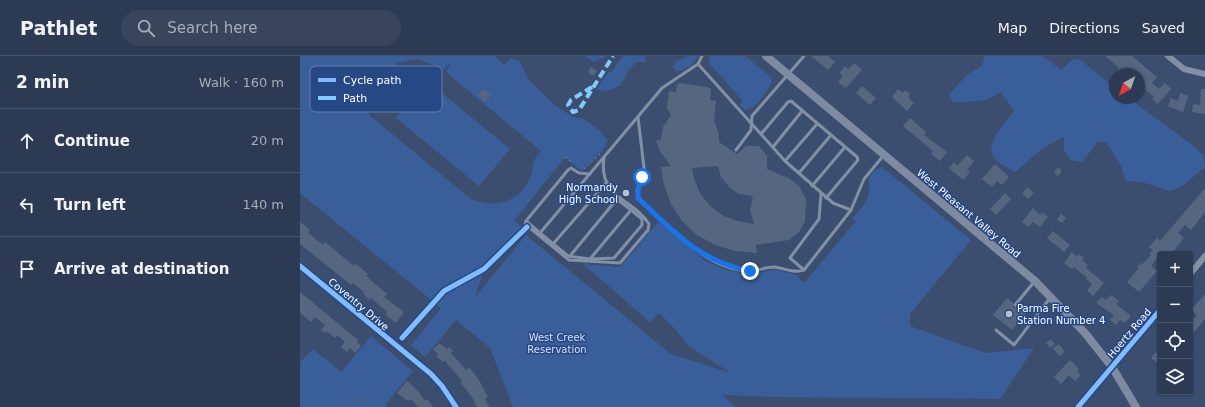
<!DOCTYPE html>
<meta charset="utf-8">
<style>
body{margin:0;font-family:"DejaVu Sans",sans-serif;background:#39455d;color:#f1f3f6}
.controls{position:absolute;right:12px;bottom:12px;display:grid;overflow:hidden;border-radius:4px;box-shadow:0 1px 3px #0004}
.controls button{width:36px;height:36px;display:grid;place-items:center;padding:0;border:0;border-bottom:1px solid #48546a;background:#2d3a53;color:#f1f3f6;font:20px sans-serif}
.compass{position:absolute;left:809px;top:12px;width:36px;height:36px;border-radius:50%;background:#2d3a53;box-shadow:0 1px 3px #0004;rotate:220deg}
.stop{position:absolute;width:12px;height:12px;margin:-9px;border:3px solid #1a73e8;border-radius:50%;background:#fff}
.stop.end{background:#1a73e8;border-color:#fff;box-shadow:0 1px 4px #0008}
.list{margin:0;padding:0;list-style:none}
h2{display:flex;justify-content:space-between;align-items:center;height:52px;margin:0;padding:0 16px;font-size:17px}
h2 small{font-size:13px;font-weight:400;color:#a7adb8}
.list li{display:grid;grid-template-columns:26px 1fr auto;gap:12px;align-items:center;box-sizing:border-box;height:64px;padding:0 16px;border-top:1px solid #48546a}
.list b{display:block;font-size:15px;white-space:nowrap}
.list em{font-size:13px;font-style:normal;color:#a7adb8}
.icon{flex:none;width:22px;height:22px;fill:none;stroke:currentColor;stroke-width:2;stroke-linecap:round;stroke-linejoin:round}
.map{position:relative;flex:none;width:905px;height:351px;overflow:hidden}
header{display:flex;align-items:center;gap:24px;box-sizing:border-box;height:56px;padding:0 20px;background:#2d3a53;border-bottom:1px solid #48546a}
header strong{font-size:19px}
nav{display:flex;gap:22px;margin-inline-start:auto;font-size:14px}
.search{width:280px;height:36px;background:#39455d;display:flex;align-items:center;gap:10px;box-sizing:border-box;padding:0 14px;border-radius:22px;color:#a7adb8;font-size:15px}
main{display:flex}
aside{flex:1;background:#2d3a53}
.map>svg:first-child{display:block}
</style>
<header>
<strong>Pathlet</strong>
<div class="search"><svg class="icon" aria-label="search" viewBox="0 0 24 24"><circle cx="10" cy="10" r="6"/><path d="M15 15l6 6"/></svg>Search here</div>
<nav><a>Map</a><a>Directions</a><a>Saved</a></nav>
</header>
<main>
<aside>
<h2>2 min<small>Walk · 160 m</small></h2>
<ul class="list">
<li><svg class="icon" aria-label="ahead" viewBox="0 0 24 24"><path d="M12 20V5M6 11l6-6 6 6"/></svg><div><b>Continue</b></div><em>20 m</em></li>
<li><svg class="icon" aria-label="left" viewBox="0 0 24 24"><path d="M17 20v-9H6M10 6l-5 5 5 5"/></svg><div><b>Turn left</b></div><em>140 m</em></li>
<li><svg class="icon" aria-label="arrive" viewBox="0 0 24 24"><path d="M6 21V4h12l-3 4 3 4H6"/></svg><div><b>Arrive at destination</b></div></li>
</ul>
</aside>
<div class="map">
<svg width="905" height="351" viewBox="0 0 905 351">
<rect width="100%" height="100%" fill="#3c4e6f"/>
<g fill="#3a5e9a" fill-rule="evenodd">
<path d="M0,0h195l9,9 8,-7 8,3 8,18 28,27 17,11 11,2 16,12 8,10 -7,11 -19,19 -17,-14 -51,64 11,8 -41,40 -9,28 51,-62 145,119 60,19 -43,-27 -13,-17 -16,-16 -9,9 -67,-58 37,3 38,-45 49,40 19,8 21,4 29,-4 23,6 1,4 5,2 51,-61 -3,-3c4,-6 11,-12 14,-19 6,-13 -5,-25 15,-32l89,73 -61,74v12l75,27 49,-5 -34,51c-93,-2 -186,0 -278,-4l14,12h-223l-23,-59 -34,-28 -31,37 -14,-12 30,-37 -141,-115zM119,3l25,11 5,-6 1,1 -4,7 95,79c-13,13 -5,19 -13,31 -13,22 -35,26 -57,17l-103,-85 6,-8 2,-16 7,-13 14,-14z"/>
<polygon points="286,0 307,0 293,6"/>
<polygon points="324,0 345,0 346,6 336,6 329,14 320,30 303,36 297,33 306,19 314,13 319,5"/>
<path d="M387,0h11c-6,10 -12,15 -23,15l-2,-5 4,-5z"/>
<path d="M410,0h35l25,20 2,5c-5,11 -14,26 -26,29l-6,-4 2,-6 -34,-38z"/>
<path d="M685,0h58l18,14 11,-10 7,-1 36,29v10h13l63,46 12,11 2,12 -24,20 -11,4 -28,-9 -16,-1 -5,-15 -14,-23 -9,-1 -16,20 -12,-2 -6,-10v-13l-21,11 -28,24c-6,-4 -14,-7 -19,-12 -15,-14 10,-38 18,-49l-13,-19 -14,8 -34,3 -4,-9 19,-20 14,-8z"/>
<polygon points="127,25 210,93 179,130 96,62"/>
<polygon points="71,280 113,315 85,349 87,351 0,351 0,306 13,293 41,316"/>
</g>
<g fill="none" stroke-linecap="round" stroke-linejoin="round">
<polyline stroke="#435c87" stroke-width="2" points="42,351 47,345 64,344 69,340"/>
</g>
<g fill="#576680" fill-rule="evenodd">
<polygon points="511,0 528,0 535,6 528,14"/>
<polygon points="805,0 832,0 857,21 852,27 859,33 865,27 871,33 858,48 852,43 854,41 839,28 839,18 814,18 819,12"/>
<polygon points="554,7 562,14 546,32 538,26 543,20 539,17 545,10 548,13"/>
<polygon points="291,11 297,15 293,20 288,16"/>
<path d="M379,27l28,4 4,2 -1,11 6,1 -2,19 5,15v7l18,12 9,-8h13l8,10v13l23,10 9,7 7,13 -1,22 -6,11 -10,8 -33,5 1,8 -22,-2 -20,-6 -18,-10 -15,-14 -11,-17 -7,-19 -3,-18 10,-1 -11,-15 -4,-10 5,-1 2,-13 8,-12 -4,-6 2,-18 7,1 1,-7zM418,110l3,11 9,11 9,6 14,2 -3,14 4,14 -17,-3 -15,-6 -13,-10 -9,-12 -6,-14 -2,-11z"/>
<polygon points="562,30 576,42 570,49 556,37"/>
<polygon points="183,33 191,39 185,46 178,39"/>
<polygon points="598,33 603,37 605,34 610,38 608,41 614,47 607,55 592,41"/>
<polygon points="901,33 905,33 905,58 892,56 893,48 900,49"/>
<polygon points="880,37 888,40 883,56 868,50 871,42 878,45"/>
<polygon points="610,62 626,76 624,79 647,96 640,105 631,98 633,95 603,70"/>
<polygon points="667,99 674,105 667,114 670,116 663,124 649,112 654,106 657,110"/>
<polygon points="695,108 709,121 702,129 697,125 692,131 682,123"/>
<polygon points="758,111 762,115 758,120 754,117"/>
<polygon points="727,131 734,137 728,143 722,138"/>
<polygon points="905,132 905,156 891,174 885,169 878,177 884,182 871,198 860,198 851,210 857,215 839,236 827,226 839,212 837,211 841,207 843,208 851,199 850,197 853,194 849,191 857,182 860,185"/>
<polygon points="705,137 711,143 696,159 690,153"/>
<polygon points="733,152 740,159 742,156 748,161 740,171 733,166 728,171 722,166"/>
<polygon points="761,158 766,162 762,167 757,164"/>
<polygon points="0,166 10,174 8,177 23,189 25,186 54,210 56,208 68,218 66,220 87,238 84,241 104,256 96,267 85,258 87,256 71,242 70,244 63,238 64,236 53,227 51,229 0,188"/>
<polygon points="753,175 770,189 764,196 747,182"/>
<polygon points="772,196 777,201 779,198 784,202 782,204 788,209 786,212 804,227 793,240 787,234 792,228 786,223 787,222 774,211 772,213 764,207"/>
<polygon points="0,236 58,284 57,286 61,290 55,297 50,292 47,296 41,291 45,286 37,279 35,282 27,275 26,277 21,274 25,269 15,261 11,266 0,257"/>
<polygon points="905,238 905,263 890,281 890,267 897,259 891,254"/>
<polygon points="811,239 819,245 816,248 831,260 825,267 820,264 816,269 810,264 814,259 796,247 802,241 806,244"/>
<polygon points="707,242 713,247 713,252 718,250 726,257 712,274 693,259"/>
<polygon points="751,283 755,288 750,292 746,287"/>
<polygon points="139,287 147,293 149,291 153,295 151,297 166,314 169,311 179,324 188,341 185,343 189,351 177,351 172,341 160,326 162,325 144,304 143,306 136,300 138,298 133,294"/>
<polygon points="759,288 765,296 759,300 753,292"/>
<polygon points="860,292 860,309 851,302"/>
<polygon points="770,304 779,313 777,315 781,319 775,325 769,319 761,328 754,321"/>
<polygon points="107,325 119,336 125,345 127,343 133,351 118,351 111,343 108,345 97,337"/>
</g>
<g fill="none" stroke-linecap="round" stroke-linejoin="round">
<g stroke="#828fa5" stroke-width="1" stroke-dasharray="2 3" stroke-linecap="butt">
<polyline points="265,101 273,107"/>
<polyline points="284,113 301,97"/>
<polyline points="102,282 144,235 184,213 224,174"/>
</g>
<g stroke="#828fa5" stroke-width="3">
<polyline points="398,8 485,105 533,147 551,154"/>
<path d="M338,61l6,51 -7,22 1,8c29,27 69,73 112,73 8,0 15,-4 24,-4 10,1 21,7 30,3l47,-60 13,-31 20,-24"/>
<polyline points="461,78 488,46 491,45 557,101 558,104 526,142"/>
<polyline points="473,91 502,55"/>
<polyline points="436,94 451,74 452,60 504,0"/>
<polyline points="485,105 517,68"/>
<polyline points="499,117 531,79"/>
<path d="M290,118l-11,-1 -8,-5 -3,2 -42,51 -1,3 44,36 51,3 28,-33 1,-6c-16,-26 -51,-25 -45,-66"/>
<polyline points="512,130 545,91"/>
<polyline points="226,165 240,177 362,32 398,8 402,0"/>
<polyline points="240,177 268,200 290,203 331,154 317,143 270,200"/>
<polyline points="253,188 307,126"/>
<polyline points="292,203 314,202 342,169 342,163 331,154"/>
<polyline points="504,214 490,202 519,163 521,138"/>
<polyline points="715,249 734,226"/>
<polyline points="696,274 714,289 750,242"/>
</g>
<g stroke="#828fa5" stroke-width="6">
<polyline points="868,0 884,13 905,18"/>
<polyline points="0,210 131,318 142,330 156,351"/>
<polyline points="890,218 905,200"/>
<polyline points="778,351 860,254"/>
</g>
<polyline stroke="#7d8aa1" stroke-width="8" points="466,0 735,225 785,277 812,311 836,351"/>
<polyline stroke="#80caff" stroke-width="4" stroke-dasharray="8 4" stroke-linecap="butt" points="292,31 271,44 268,49 273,56 279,54 313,0"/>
<defs>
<g id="cycleway">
<polyline points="0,210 131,318 142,330 156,351"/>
<polyline points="102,282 144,235 184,213 227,171"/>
<polyline points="778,351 860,254"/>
</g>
</defs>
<use href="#cycleway" stroke="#264885" stroke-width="8"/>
<use href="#cycleway" stroke="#80bcff" stroke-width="5"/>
</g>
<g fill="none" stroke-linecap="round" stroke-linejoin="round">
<path stroke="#1a73e8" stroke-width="5" d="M342,121l-4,13v8c36,34 62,64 112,73"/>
</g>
<g fill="#bbc1cd" stroke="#264885" stroke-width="1.5">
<circle cx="326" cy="137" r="4"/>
<circle cx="709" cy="258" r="4"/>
</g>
<g text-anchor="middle" stroke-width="3" stroke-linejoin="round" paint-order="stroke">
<g font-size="10" fill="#fff" stroke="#264885" text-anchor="end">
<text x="318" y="135">Normandy<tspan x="318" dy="12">High School</tspan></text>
<text x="717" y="256" text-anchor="start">Parma Fire<tspan x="717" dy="12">Station Number 4</tspan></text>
</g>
<g font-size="10" fill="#fff" stroke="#264885">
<text transform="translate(669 157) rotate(40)" y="4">West Pleasant Valley Road</text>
<text transform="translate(59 248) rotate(40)" y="4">Coventry Drive</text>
<text transform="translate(829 277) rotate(-50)" y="4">Hoertz Road</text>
</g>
<g font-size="10" fill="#d3e0f6" stroke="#264885">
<text x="257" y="285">West Creek<tspan x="257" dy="12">Reservation</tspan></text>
</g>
</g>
<rect x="10" y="10" width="132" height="46" rx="6" fill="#264885" stroke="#677faa" stroke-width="1"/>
<rect x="18" y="22" width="18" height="4" fill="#80bcff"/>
<rect x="18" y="40" width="18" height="4" fill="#80caff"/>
<g font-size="11" fill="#fff">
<text x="43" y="28">Cycle path</text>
<text x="43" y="46">Path</text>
</g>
</svg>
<div class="controls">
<button>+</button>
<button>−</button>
<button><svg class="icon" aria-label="locate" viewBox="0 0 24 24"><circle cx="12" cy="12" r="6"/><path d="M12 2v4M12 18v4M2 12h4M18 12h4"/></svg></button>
<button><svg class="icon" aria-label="layers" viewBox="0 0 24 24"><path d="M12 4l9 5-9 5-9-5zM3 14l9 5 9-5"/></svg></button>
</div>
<svg class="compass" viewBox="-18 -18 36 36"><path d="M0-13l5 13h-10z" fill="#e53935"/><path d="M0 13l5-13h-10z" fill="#a7adb8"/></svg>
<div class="stop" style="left:342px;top:121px"></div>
<div class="stop end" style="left:450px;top:215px"></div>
</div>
</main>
